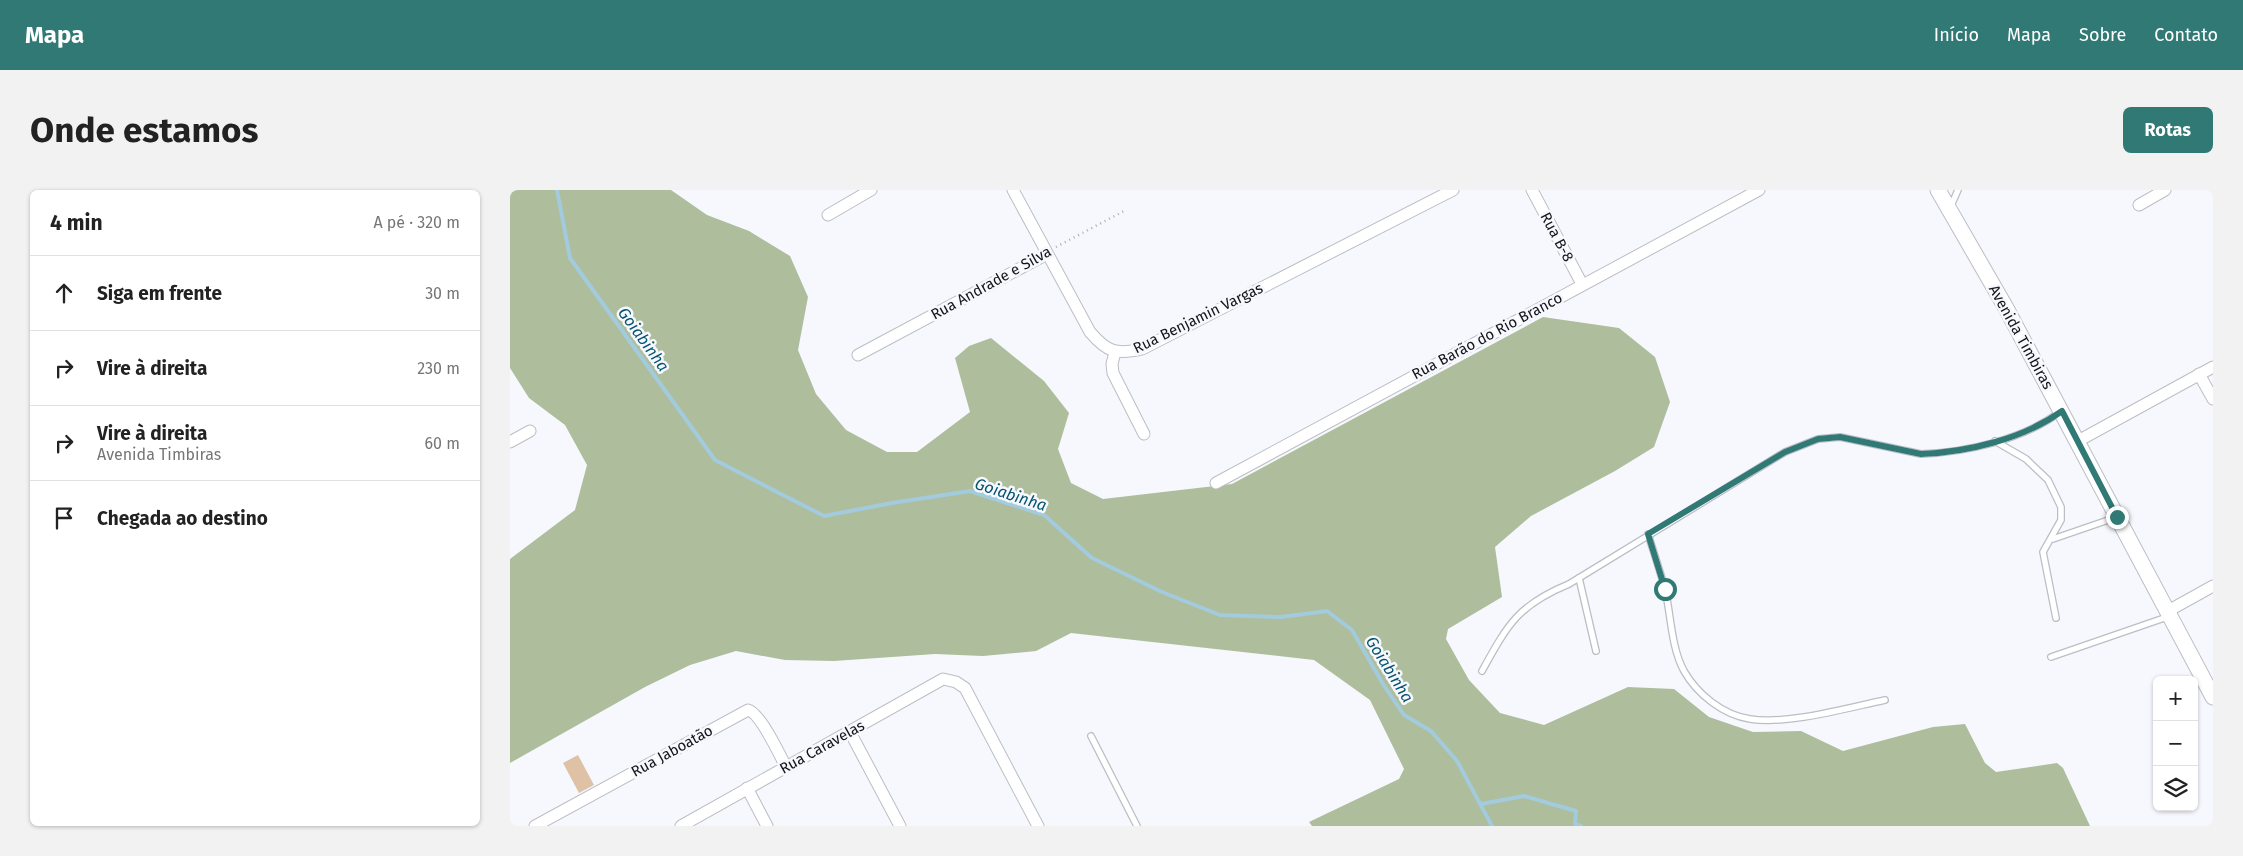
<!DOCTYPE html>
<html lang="pt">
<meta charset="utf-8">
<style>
body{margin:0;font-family:"Fira Sans",sans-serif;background:#f2f2f2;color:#222}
.controls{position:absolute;right:15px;bottom:15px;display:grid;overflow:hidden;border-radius:8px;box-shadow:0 1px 4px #0004}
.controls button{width:45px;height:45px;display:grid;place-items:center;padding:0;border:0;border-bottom:1px solid #e0e0e0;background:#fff;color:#222;font:25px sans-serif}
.stop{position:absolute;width:15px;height:15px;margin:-11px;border:4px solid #307975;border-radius:50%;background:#fff}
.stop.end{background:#307975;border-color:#fff;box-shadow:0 1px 5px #0008}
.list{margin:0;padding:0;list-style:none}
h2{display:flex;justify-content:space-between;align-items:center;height:65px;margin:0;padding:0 20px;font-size:21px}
h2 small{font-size:16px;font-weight:400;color:#767676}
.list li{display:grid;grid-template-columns:32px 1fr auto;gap:15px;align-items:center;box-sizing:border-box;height:75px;padding:0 20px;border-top:1px solid #e0e0e0}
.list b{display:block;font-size:19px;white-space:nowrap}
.list p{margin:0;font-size:16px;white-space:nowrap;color:#767676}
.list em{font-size:16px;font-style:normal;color:#767676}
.icon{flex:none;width:28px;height:28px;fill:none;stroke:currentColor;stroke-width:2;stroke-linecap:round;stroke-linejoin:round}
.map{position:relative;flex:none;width:1703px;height:636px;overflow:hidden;border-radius:8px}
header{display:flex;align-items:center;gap:30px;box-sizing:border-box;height:70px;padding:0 25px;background:#307975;color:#fff}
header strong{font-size:24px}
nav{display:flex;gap:28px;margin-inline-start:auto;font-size:18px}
.intro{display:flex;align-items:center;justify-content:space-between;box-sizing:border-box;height:120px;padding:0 30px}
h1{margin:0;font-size:35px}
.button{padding:12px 22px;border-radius:8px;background:#307975;color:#fff;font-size:18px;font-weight:700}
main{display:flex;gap:30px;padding:0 30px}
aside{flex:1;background:#fff;border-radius:8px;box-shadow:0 1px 4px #0004}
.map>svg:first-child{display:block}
</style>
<header>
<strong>Mapa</strong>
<nav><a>Início</a><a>Mapa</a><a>Sobre</a><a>Contato</a></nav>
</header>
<div class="intro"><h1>Onde estamos</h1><a class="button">Rotas</a></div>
<main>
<aside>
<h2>4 min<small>A pé · 320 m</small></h2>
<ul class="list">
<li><svg class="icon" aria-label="ahead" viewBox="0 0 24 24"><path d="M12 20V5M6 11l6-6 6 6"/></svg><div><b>Siga em frente</b></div><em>30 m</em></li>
<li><svg class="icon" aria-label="right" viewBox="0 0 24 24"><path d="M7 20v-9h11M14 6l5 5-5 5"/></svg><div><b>Vire à direita</b></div><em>230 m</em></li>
<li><svg class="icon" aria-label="right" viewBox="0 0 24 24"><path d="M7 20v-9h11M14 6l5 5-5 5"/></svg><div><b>Vire à direita</b><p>Avenida Timbiras</p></div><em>60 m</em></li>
<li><svg class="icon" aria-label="arrive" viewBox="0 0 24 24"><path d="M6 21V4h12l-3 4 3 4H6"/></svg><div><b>Chegada ao destino</b></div></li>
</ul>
</aside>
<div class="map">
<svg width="1703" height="636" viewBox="0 0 1703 636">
<rect width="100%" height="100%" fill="#f6f8fe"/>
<polygon fill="#aebd9b" points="0,0 161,0 197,25 239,41 280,66 298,107 288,160 306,204 336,240 377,262 407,262 460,222 445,168 459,156 481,148 534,191 559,223 548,259 561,293 593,309 722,294 1033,127 1109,138 1145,167 1160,212 1144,257 1105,281 1021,326 985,357 992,407 938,439 936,449 959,490 990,523 1034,535 1118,497 1164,499 1199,527 1243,542 1291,541 1333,561 1423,537 1455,534 1475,573 1486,582 1547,573 1553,578 1580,636 802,636 799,632 889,589 894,579 860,510 804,470 561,443 526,461 473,466 425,464 324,471 275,470 226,461 180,475 135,497 0,573 0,369 65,320 77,275 55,235 19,208 0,178"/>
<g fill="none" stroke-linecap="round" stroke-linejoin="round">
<g stroke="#a3cbde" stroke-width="4">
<polyline points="47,0 60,68 205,270 314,326 382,313 460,301 534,325 582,368 652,402 710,425 771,427 817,421 842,440 873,494 894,525 921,541 947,571 982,636"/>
<polyline points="971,614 1014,606 1066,621 1065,634 1071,636"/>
</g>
</g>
<polygon fill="#dfc1a6" points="68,565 84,595 69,603 53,573"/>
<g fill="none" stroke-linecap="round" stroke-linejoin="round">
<defs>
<g id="lane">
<polyline points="1440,18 1448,0"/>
<polyline points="1485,251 1516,269 1538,290 1551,317 1551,330 1533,362 1546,428"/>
<path d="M1138,344c6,19 12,37 17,55 6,26 6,58 19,82 13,23 39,44 66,48 38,6 97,-11 135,-19"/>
<polyline points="1543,349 1607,327"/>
<polyline points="1069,388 1086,461"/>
<polyline points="1541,467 1660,426"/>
<path d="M972,481c26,-47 36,-66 87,-87l216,-132 33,-13 22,-2 81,17c46,-2 101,-14 139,-42"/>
<polyline points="581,546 627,636"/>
</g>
<g id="street">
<path d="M503,0l77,142c17,20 26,23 52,17l311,-159"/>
<polyline points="1022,0 1072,94"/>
<polyline points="1629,15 1655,0"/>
<polyline points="318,25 361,0"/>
<polyline points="605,162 602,174 603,183 634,244"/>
<polyline points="348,165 537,64"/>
<polyline points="1689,184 1703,209"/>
<polyline points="1568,251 1703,177"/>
<polyline points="0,252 20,241"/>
<polyline points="706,293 1249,0"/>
<polyline points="1658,421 1703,396"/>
<polyline points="340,542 390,636"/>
<polyline points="237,598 257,636"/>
<path d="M25,636l213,-116c12,3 32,45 38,57"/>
<polyline points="171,636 433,489 446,492 455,498 528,636"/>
</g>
<polyline id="secondary" points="1428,0 1496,118 1703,507"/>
</defs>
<use href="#lane" stroke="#bcbec5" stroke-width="8"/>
<use href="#street" stroke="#bcbec5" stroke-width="13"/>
<use href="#secondary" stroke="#bcbec5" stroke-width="17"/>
<polyline stroke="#abadb2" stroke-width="2.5" stroke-dasharray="1 4" stroke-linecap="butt" points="546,57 614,21"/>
<use href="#lane" stroke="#fff" stroke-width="5.5"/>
<use href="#street" stroke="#fff" stroke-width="11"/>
<use href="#secondary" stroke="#fff" stroke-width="15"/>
</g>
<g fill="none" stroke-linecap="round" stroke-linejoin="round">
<path stroke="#307975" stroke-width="6" d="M1155,399l-17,-55 137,-82 33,-13 22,-2 81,17c47,-2 102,-15 141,-43l55,106"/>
</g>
<g text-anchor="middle" stroke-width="5" stroke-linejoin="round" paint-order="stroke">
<g font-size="15" fill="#131416" stroke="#f6f8fe">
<text transform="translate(1047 47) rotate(62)" y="5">Rua B-8</text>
<text transform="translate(481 93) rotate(-29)" y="5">Rua Andrade e Silva</text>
<text transform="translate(688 128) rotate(-26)" y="5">Rua Benjamin Vargas</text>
<text transform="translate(977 146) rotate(-28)" y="5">Rua Barão do Rio Branco</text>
<text transform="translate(1511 147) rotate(61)" y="5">Avenida Timbiras</text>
<text transform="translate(312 557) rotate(-29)" y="5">Rua Caravelas</text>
<text transform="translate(162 561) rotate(-29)" y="5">Rua Jaboatão</text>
</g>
<g font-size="16" font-style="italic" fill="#04536e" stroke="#f6f8fe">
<text transform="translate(134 149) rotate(54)" y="6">Goiabinha</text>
<text transform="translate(501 304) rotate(18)" y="6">Goiabinha</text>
<text transform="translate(880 479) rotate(58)" y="6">Goiabinha</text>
</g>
</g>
</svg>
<div class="controls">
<button>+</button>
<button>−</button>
<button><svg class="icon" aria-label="layers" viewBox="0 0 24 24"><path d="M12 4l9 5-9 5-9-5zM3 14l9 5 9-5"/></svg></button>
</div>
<div class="stop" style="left:1155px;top:399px"></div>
<div class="stop end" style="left:1607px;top:327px"></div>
</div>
</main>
